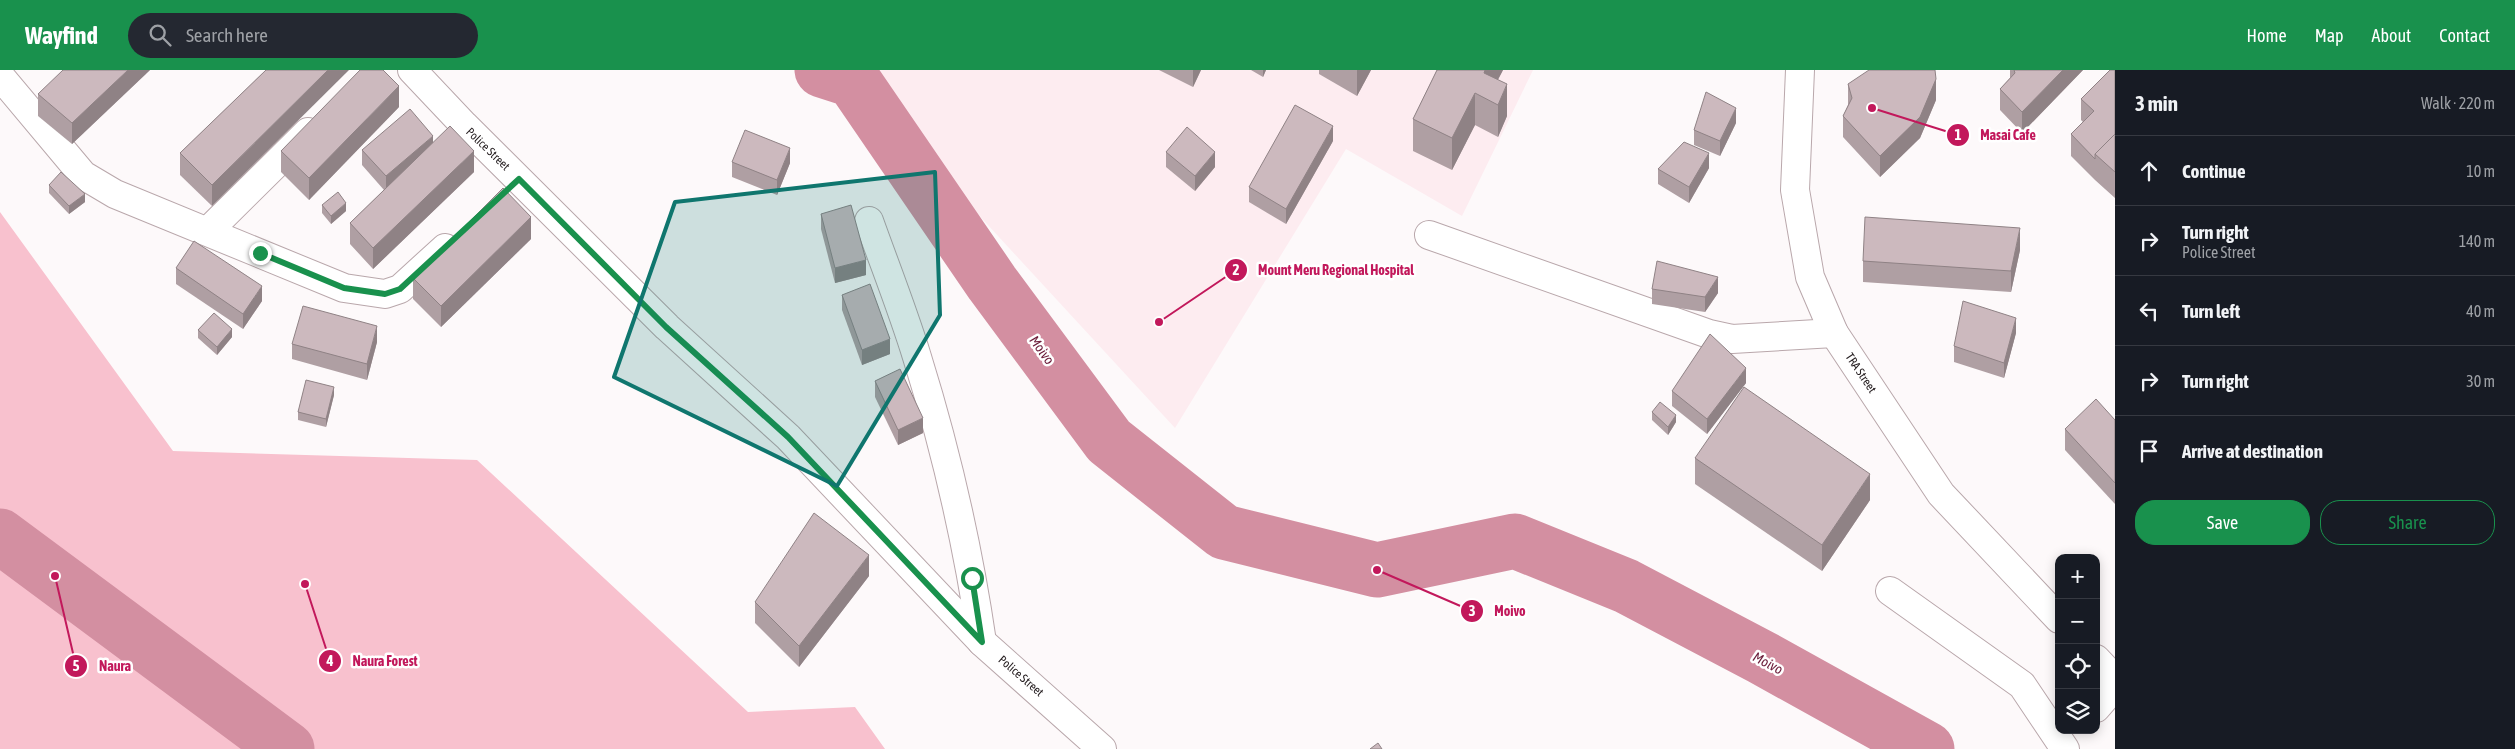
<!DOCTYPE html>
<meta charset="utf-8">
<style>
body{margin:0;font-family:"Asap Condensed",sans-serif;background:#242831;color:#f1f3f6}
.controls{position:absolute;right:15px;bottom:15px;display:grid;overflow:hidden;border-radius:10px;box-shadow:0 2px 12px #0003}
.controls button{width:45px;height:45px;display:grid;place-items:center;padding:0;border:0;border-bottom:1px solid #363941;background:#171b24;color:#f1f3f6;font:25px sans-serif}
.stop{position:absolute;width:15px;height:15px;margin:-11px;border:4px solid #19914d;border-radius:50%;background:#fff}
.stop.end{background:#19914d;border-color:#fff;box-shadow:0 1px 5px #0008}
.list{margin:0;padding:0;list-style:none}
h2{display:flex;justify-content:space-between;align-items:center;height:65px;margin:0;padding:0 20px;font-size:21px}
h2 small{font-size:16px;font-weight:400;color:#9ea1a6}
.list li{display:grid;grid-template-columns:32px 1fr auto;gap:15px;align-items:center;box-sizing:border-box;height:70px;padding:0 20px;border-top:1px solid #363941}
.list b{display:block;font-size:19px;white-space:nowrap}
.list p{margin:0;font-size:16px;white-space:nowrap;color:#9ea1a6}
.list em{font-size:16px;font-style:normal;color:#9ea1a6}
.actions{display:flex;gap:10px;padding:15px 20px}
.actions a{flex:1;padding:11px 0;border:1px solid #19914d;border-radius:20px;text-align:center;font-size:18px;color:#19914d}
.actions .main{background:#19914d;color:#fff}
.icon{flex:none;width:28px;height:28px;fill:none;stroke:currentColor;stroke-width:2;stroke-linecap:round;stroke-linejoin:round}
.map{position:relative;flex:none;width:2115px;height:679px;overflow:hidden}
header{display:flex;align-items:center;gap:30px;box-sizing:border-box;height:70px;padding:0 25px;background:#19914d;color:#fff}
header strong{font-size:24px}
nav{display:flex;gap:28px;margin-inline-start:auto;font-size:18px}
.search{width:350px;height:45px;background:#242831;display:flex;align-items:center;gap:12px;box-sizing:border-box;padding:0 18px;border-radius:28px;color:#9ea1a6;font-size:19px}
main{display:flex}
aside{flex:1;background:#171b24}
.map>svg:first-child{display:block}
</style>
<header>
<strong>Wayfind</strong>
<div class="search"><svg class="icon" aria-label="search" viewBox="0 0 24 24"><circle cx="10" cy="10" r="6"/><path d="M15 15l6 6"/></svg>Search here</div>
<nav><a>Home</a><a>Map</a><a>About</a><a>Contact</a></nav>
</header>
<main>
<div class="map">
<svg width="2115" height="679" viewBox="0 0 2115 679">
<rect width="100%" height="100%" fill="#fdf9fa"/>
<polygon fill="#fdecf0" points="845,0 1533,0 1462,146 1346,79 1175,358"/>
<polygon fill="#f8c1ce" points="0,142 173,381 477,390 748,642 855,637 885,679 0,679"/>
<g fill="none" stroke-linecap="round" stroke-linejoin="round">
<g stroke="#d38fa1" stroke-width="55">
<polyline points="822,0 853,10 992,213 1109,371 1224,462 1377,500 1515,471 1626,516 1761,587 1927,679"/>
<polyline points="0,466 287,679"/>
</g>
<defs>
<g id="minor">
<polyline points="412,0 464,55 667,257 788,367 982,572 1102,679"/>
<polyline points="1800,0 1795,120 1810,207 1834,263 1941,424 2059,549"/>
<polyline points="0,6 83,105 115,124 344,218 385,224 400,219 445,178"/>
<path d="M869,151c16,45 34,90 48,136 29,93 51,189 65,285"/>
<polyline points="208,161 308,62"/>
<polyline points="1429,165 1709,264 1732,269 1834,263"/>
<polyline points="1890,521 2022,615 2065,679"/>
<polyline points="2096,589 2115,609"/>
<polyline points="2096,638 2115,616"/>
</g>
</defs>
<use href="#minor" stroke="#b9a7ab" stroke-width="30"/>
<use href="#minor" stroke="#fff" stroke-width="28"/>
</g>
<g fill="#af9fa3">
<polygon points="150,0 72,74 38,46 38,24"/>
<polygon points="266,0 212,136 180,105 180,83"/>
<polygon points="1159,0 1201,0 1193,17"/>
<polygon points="1251,0 1266,0 1263,7"/>
<polygon points="1319,0 1371,0 1357,26 1319,4"/>
<polygon points="1437,0 1503,0 1498,10 1507,46 1498,67 1475,55 1452,100 1413,81 1413,49"/>
<polygon points="2010,0 2083,0 2022,63 2000,40 2000,19 2010,8"/>
<polygon points="2115,0 2115,128 2095,110 2071,86 2071,64 2083,52 2081,50 2081,29"/>
<polygon points="1848,14 1936,30 1920,68 1880,107 1843,67 1843,46 1848,35"/>
<polygon points="399,37 309,130 281,102 281,81"/>
<polygon points="1736,53 1720,86 1694,75 1694,60"/>
<polygon points="1333,71 1286,154 1249,132 1249,117"/>
<polygon points="433,72 474,102 373,199 350,174 350,153 384,120 362,95 362,80"/>
<polygon points="1166,82 1215,97 1195,121 1166,97"/>
<polygon points="732,92 790,93 777,125 732,107"/>
<polygon points="1709,98 1689,133 1658,114 1658,99"/>
<polygon points="49,115 85,132 69,144 49,123"/>
<polygon points="322,135 346,141 331,154 322,143"/>
<polygon points="821,144 866,205 835,213 821,159"/>
<polygon points="531,169 441,257 413,229 413,208"/>
<polygon points="2020,180 2011,222 1863,212 1863,191"/>
<polygon points="176,198 262,231 243,259 176,214"/>
<polygon points="1652,219 1718,223 1705,242 1652,234"/>
<polygon points="842,225 890,284 862,295 842,240"/>
<polygon points="198,260 232,267 217,285 198,268"/>
<polygon points="2016,263 2004,308 1954,292 1954,276"/>
<polygon points="377,272 367,310 292,289 292,274"/>
<polygon points="875,311 923,363 898,375 875,327"/>
<polygon points="1746,313 1707,364 1672,336 1672,321"/>
<polygon points="334,325 326,357 298,350 298,342"/>
<polygon points="1652,342 1676,352 1668,365 1652,350"/>
<polygon points="2115,350 2115,434 2065,380 2065,359"/>
<polygon points="1695,388 1870,430 1822,501 1695,414"/>
<polygon points="869,506 799,597 755,553 755,532"/>
</g>
<g fill="#8f8285">
<polygon points="128,0 150,0 72,74 72,53"/>
<polygon points="328,0 349,0 212,136 212,115"/>
<polygon points="1193,0 1201,0 1193,17"/>
<polygon points="1263,0 1266,0 1263,7"/>
<polygon points="1357,0 1371,0 1357,26"/>
<polygon points="1485,0 1503,0 1487,29 1484,3"/>
<polygon points="2063,0 2083,0 2022,63 2022,42"/>
<polygon points="1936,9 1936,30 1920,68 1880,107 1880,86"/>
<polygon points="1507,14 1507,46 1498,67 1498,35"/>
<polygon points="399,16 399,37 309,130 309,108"/>
<polygon points="1475,23 1475,55 1452,100 1452,68"/>
<polygon points="1736,38 1736,53 1720,86 1720,71"/>
<polygon points="1333,56 1333,71 1286,154 1286,139"/>
<polygon points="433,66 433,81 386,122 386,106"/>
<polygon points="790,78 790,93 777,125 777,110"/>
<polygon points="474,81 474,102 373,199 373,178"/>
<polygon points="1215,82 1215,97 1195,121 1195,106"/>
<polygon points="1709,83 1709,98 1689,133 1689,117"/>
<polygon points="85,124 85,132 69,144 69,136"/>
<polygon points="346,133 346,141 331,154 331,146"/>
<polygon points="531,147 531,169 441,257 441,236"/>
<polygon points="2020,158 2020,180 2011,222 2011,201"/>
<polygon points="866,190 866,205 835,213 835,198"/>
<polygon points="1718,207 1718,223 1705,242 1705,227"/>
<polygon points="262,216 262,231 243,259 243,244"/>
<polygon points="2016,248 2016,263 2004,308 2004,293"/>
<polygon points="377,256 377,272 367,310 367,294"/>
<polygon points="232,259 232,267 217,285 217,277"/>
<polygon points="890,269 890,284 862,295 862,280"/>
<polygon points="1746,298 1746,313 1707,364 1707,349"/>
<polygon points="334,317 334,325 326,357 326,349"/>
<polygon points="1676,345 1676,352 1668,365 1668,357"/>
<polygon points="923,348 923,363 898,375 898,360"/>
<polygon points="1870,404 1870,430 1822,501 1822,475"/>
<polygon points="869,485 869,506 799,597 799,576"/>
</g>
<g fill="#ccb9be" stroke="#8f8285">
<polygon points="63,0 128,0 72,53 38,24"/>
<polygon points="266,0 328,0 212,115 180,83"/>
<polygon points="360,0 383,0 399,16 309,108 281,81"/>
<polygon points="1437,0 1485,0 1484,3 1507,14 1498,35 1475,23 1452,68 1413,49"/>
<polygon points="1869,0 1935,0 1936,9 1920,47 1880,86 1843,46 1852,28 1848,14"/>
<polygon points="2014,0 2063,0 2022,42 2000,19 2015,3"/>
<polygon points="2110,0 2115,0 2115,64 2095,84 2095,89 2071,64 2094,41 2081,29"/>
<polygon points="1706,22 1736,38 1720,71 1694,60"/>
<polygon points="1295,35 1333,56 1286,139 1249,117"/>
<polygon points="410,39 433,66 386,106 362,80"/>
<polygon points="450,56 474,81 373,178 350,153"/>
<polygon points="1187,57 1215,82 1195,106 1166,82"/>
<polygon points="745,60 790,78 777,110 732,92"/>
<polygon points="2115,64 2115,102 2095,84"/>
<polygon points="1684,72 1709,83 1689,117 1658,99"/>
<polygon points="61,102 85,124 69,136 49,115"/>
<polygon points="503,118 531,147 441,236 413,208"/>
<polygon points="338,122 346,133 331,146 322,135"/>
<polygon points="851,135 866,190 835,198 821,144"/>
<polygon points="1865,147 2020,158 2011,201 1863,191"/>
<polygon points="194,171 262,216 243,244 176,198"/>
<polygon points="1657,191 1718,207 1705,227 1652,219"/>
<polygon points="870,214 890,269 862,280 842,225"/>
<polygon points="1963,231 2016,248 2004,293 1954,276"/>
<polygon points="303,236 377,256 367,294 292,274"/>
<polygon points="214,243 232,259 217,277 198,260"/>
<polygon points="1710,264 1746,298 1707,349 1672,321"/>
<polygon points="900,299 923,348 898,360 875,311"/>
<polygon points="306,310 334,317 326,349 298,342"/>
<polygon points="1744,317 1870,404 1822,475 1695,388"/>
<polygon points="2096,329 2115,350 2115,413 2065,359"/>
<polygon points="1660,332 1676,345 1668,357 1652,342"/>
<polygon points="814,443 869,485 799,576 755,532"/>
<polygon points="1378,673 1382,679 1370,679"/>
</g>
<g fill="none" stroke-linecap="round" stroke-linejoin="round">
<polyline stroke="#19914d" stroke-width="6" points="260,183 344,218 385,224 400,219 519,109 666,257 788,367 982,572 972,508"/>
</g>
<path fill="#0f766e" fill-opacity="0.2" stroke="#0f766e" stroke-width="4" stroke-linejoin="round" d="M935,102l5,143 -103,171 -223,-109 61,-175z"/>
<g text-anchor="middle" stroke-width="5" stroke-linejoin="round" paint-order="stroke">
<g font-size="12" fill="#241d1f" stroke="#fff">
<text transform="translate(488 79) rotate(44)" y="4">Police Street</text>
<text transform="translate(1861 303) rotate(56)" y="4">TRA Street</text>
<text transform="translate(1021 606) rotate(41)" y="4">Police Street</text>
</g>
<g font-size="14" font-style="italic" fill="#6a1a38" stroke="#fff">
<text transform="translate(1042 280) rotate(54)" y="5">Moivo</text>
<text transform="translate(1768 593) rotate(28)" y="5">Moivo</text>
</g>
</g>
<path fill="none" stroke="#c2185b" stroke-width="2" d="M1872 38L1958 65M1159 252L1236 200M1377 500L1472 541M305 514L330 591M55 506L76 596"/>
<g fill="#c2185b" stroke="#fff" stroke-width="2">
<circle cx="1872" cy="38" r="5"/>
<circle cx="1159" cy="252" r="5"/>
<circle cx="1377" cy="500" r="5"/>
<circle cx="305" cy="514" r="5"/>
<circle cx="55" cy="506" r="5"/>
<circle cx="1958" cy="65" r="12"/>
<circle cx="1236" cy="200" r="12"/>
<circle cx="1472" cy="541" r="12"/>
<circle cx="330" cy="591" r="12"/>
<circle cx="76" cy="596" r="12"/>
</g>
<g font-size="15" text-anchor="middle" font-weight="bold" fill="#fff">
<text x="1958" y="70">1</text>
<text x="1236" y="205">2</text>
<text x="1472" y="546">3</text>
<text x="330" y="596">4</text>
<text x="76" y="601">5</text>
</g>
<g font-size="14" text-anchor="middle" font-weight="bold" fill="#c2185b" stroke="#fff" stroke-width="5" stroke-linejoin="round" paint-order="stroke">
<text x="2008" y="70">Masai Cafe</text>
<text x="1336" y="205">Mount Meru Regional Hospital</text>
<text x="1510" y="546">Moivo</text>
<text x="385" y="596">Naura Forest</text>
<text x="115" y="601">Naura</text>
</g>
</svg>
<div class="controls">
<button>+</button>
<button>−</button>
<button><svg class="icon" aria-label="locate" viewBox="0 0 24 24"><circle cx="12" cy="12" r="6"/><path d="M12 2v4M12 18v4M2 12h4M18 12h4"/></svg></button>
<button><svg class="icon" aria-label="layers" viewBox="0 0 24 24"><path d="M12 4l9 5-9 5-9-5zM3 14l9 5 9-5"/></svg></button>
</div>
<div class="stop" style="left:972px;top:508px"></div>
<div class="stop end" style="left:260px;top:183px"></div>
</div>
<aside>
<h2>3 min<small>Walk · 220 m</small></h2>
<ul class="list">
<li><svg class="icon" aria-label="ahead" viewBox="0 0 24 24"><path d="M12 20V5M6 11l6-6 6 6"/></svg><div><b>Continue</b></div><em>10 m</em></li>
<li><svg class="icon" aria-label="right" viewBox="0 0 24 24"><path d="M7 20v-9h11M14 6l5 5-5 5"/></svg><div><b>Turn right</b><p>Police Street</p></div><em>140 m</em></li>
<li><svg class="icon" aria-label="left" viewBox="0 0 24 24"><path d="M17 20v-9H6M10 6l-5 5 5 5"/></svg><div><b>Turn left</b></div><em>40 m</em></li>
<li><svg class="icon" aria-label="right" viewBox="0 0 24 24"><path d="M7 20v-9h11M14 6l5 5-5 5"/></svg><div><b>Turn right</b></div><em>30 m</em></li>
<li><svg class="icon" aria-label="arrive" viewBox="0 0 24 24"><path d="M6 21V4h12l-3 4 3 4H6"/></svg><div><b>Arrive at destination</b></div></li>
</ul>
<div class="actions"><a class="main">Save</a><a>Share</a></div>
</aside>
</main>
